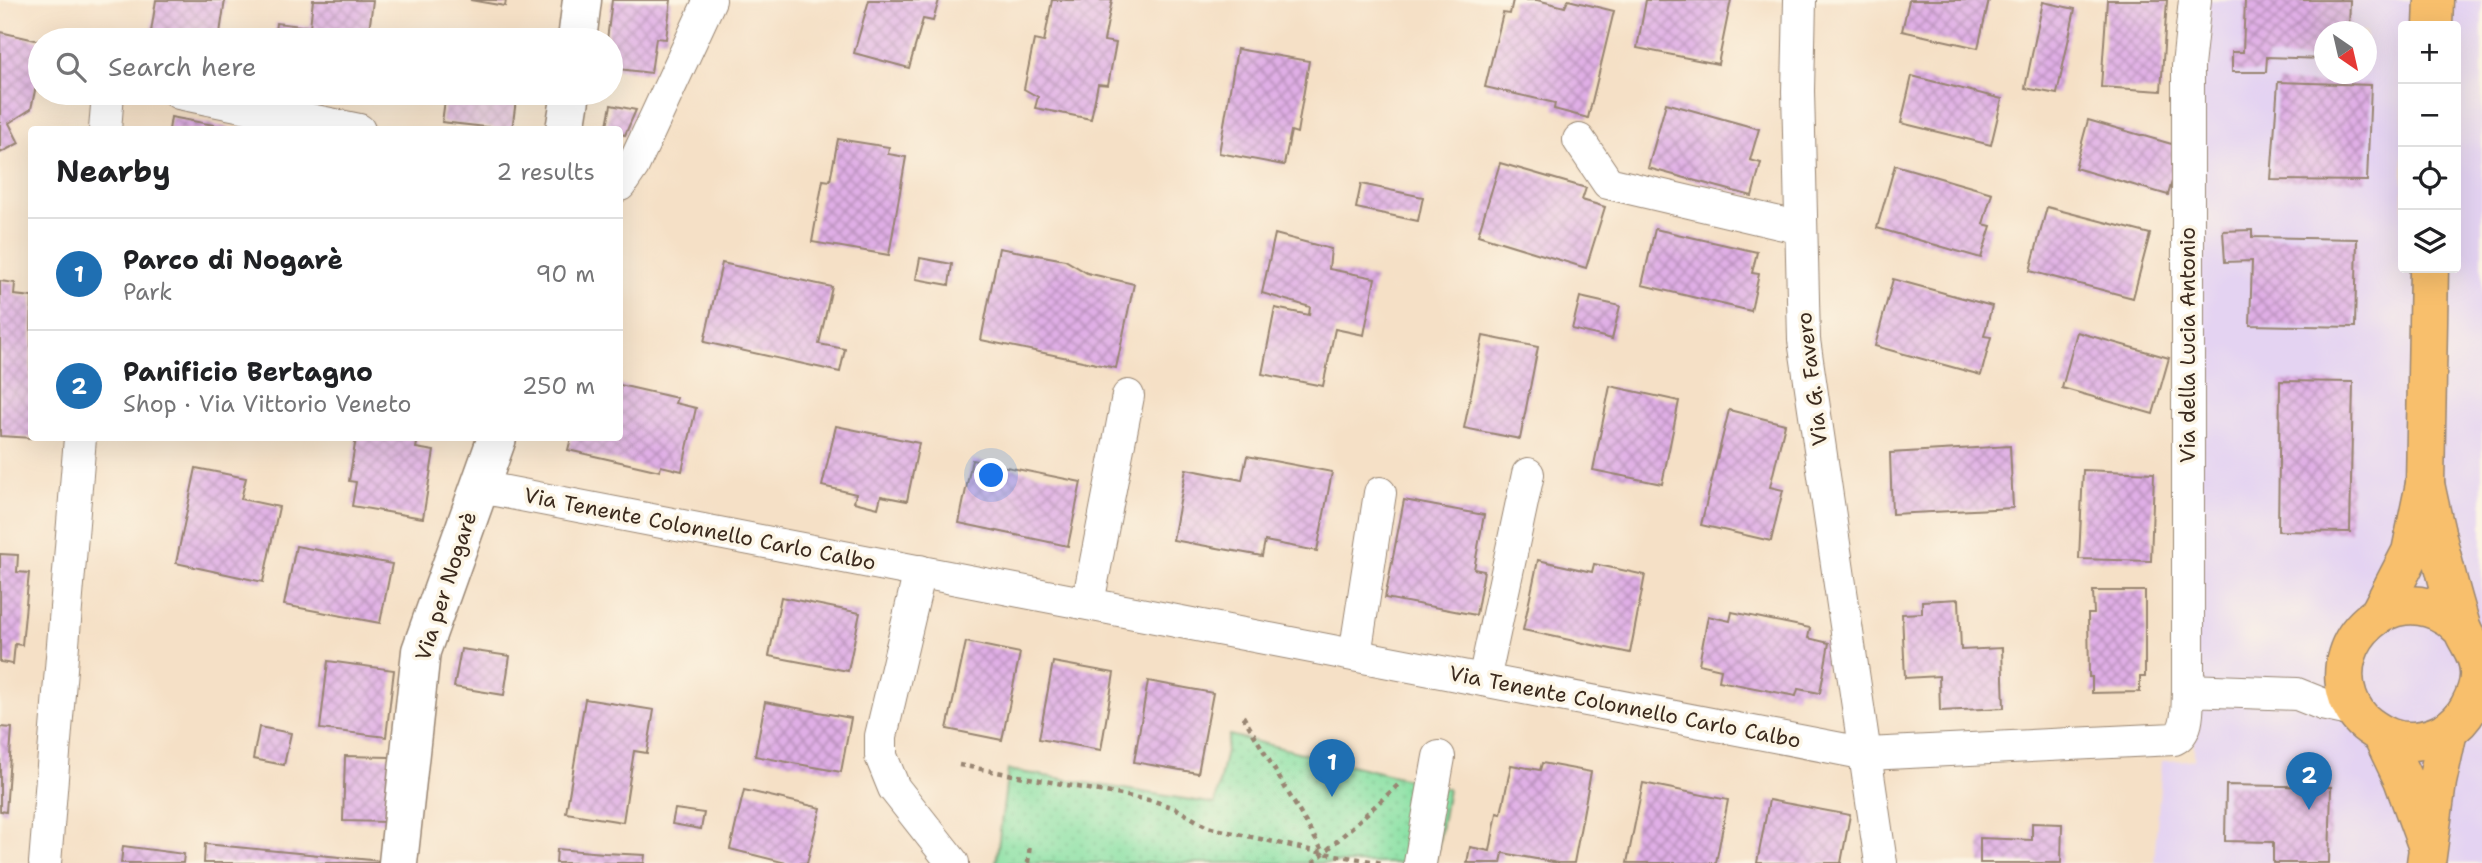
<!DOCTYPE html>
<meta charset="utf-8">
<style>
body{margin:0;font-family:"Shantell Sans",sans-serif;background:#f2f2f2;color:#202124}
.controls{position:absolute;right:21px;top:21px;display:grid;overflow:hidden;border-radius:7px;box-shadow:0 7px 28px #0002}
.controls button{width:63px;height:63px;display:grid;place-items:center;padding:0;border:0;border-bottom:2px solid #e0e0e0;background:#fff;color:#202124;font:35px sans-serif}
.compass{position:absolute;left:2314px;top:21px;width:63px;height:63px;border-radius:50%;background:#fff;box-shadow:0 7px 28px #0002;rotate:146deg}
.you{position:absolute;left:992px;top:476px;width:24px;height:24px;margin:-18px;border:5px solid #fff;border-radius:50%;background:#1a73e8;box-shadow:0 0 0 10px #1a73e833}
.badge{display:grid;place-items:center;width:46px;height:46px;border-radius:50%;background:#1f6fb2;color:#fff;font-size:23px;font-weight:700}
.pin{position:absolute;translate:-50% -58px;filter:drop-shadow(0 2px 4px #0008)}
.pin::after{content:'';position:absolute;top:37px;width:24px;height:21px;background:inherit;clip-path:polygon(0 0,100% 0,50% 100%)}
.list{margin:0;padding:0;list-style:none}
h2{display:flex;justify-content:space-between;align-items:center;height:91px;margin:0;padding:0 28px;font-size:30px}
h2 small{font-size:23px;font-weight:400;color:#757577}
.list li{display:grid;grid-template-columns:46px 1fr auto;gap:21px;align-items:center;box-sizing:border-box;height:112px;padding:0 28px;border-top:2px solid #e0e0e0}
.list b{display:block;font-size:26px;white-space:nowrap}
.list p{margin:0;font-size:23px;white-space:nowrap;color:#757577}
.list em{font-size:23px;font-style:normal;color:#757577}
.icon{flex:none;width:38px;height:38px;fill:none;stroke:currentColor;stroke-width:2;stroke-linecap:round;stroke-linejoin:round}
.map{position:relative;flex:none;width:2482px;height:863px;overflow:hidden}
.search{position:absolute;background:#fff;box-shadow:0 7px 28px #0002;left:28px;top:28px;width:595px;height:77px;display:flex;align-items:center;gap:18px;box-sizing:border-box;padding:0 24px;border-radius:38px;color:#757577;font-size:26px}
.panel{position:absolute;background:#fff;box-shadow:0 7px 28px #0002;left:28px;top:126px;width:595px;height:315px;border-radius:7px}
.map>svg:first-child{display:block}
</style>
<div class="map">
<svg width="2482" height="863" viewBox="0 0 2482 863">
<defs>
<pattern id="grass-dots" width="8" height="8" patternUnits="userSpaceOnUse" patternTransform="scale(1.75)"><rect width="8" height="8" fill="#8ae1a5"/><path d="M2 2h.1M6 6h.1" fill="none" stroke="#78c18e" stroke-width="1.8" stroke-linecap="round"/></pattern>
<pattern id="building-cross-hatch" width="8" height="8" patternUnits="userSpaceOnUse" patternTransform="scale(1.75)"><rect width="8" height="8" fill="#e0afe6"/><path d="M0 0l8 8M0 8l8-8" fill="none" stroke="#b78fba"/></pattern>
</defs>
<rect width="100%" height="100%" fill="#fcf5e5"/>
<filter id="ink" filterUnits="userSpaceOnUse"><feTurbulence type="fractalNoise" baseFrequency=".0143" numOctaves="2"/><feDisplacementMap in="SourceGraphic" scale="14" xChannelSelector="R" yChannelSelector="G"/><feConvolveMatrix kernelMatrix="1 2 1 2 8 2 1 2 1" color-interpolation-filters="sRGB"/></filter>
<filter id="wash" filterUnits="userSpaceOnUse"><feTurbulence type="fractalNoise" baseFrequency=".00686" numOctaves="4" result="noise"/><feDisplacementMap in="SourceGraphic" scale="28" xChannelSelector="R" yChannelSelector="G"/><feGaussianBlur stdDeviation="1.57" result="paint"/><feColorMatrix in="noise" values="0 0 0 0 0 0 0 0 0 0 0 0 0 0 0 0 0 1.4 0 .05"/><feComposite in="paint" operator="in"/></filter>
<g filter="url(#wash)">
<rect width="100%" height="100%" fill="#f5e0c6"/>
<path fill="#e4d3f2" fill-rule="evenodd" d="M2198,0h284v863h-328l8,-102 32,-1zM2403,26h53v242h-53zM2324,32h42v42h-42z"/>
<polygon fill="url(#grass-dots)" stroke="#628662" stroke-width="2" points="1229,735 1448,789 1435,863 996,863 1008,770 1215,804"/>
<g id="blocks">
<g fill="url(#building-cross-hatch)">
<polygon points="156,0 225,0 219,40 151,32"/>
<polygon points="313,0 373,0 368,40 274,40 276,23 310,27"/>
<polygon points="470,0 506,0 505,6"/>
<polygon points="612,0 671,0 666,39 656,38 651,73 611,68 611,40 607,40"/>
<polygon points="869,0 939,0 933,21 923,19 909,68 854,53"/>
<polygon points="1052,0 1112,0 1104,41 1116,43 1108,85 1098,84 1091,119 1035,108 1038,97 1024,89 1034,40 1044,42"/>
<polygon points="1513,0 1537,0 1565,7 1568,0 1614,11 1588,118 1554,109 1555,103 1485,87 1503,13 1510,14"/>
<polygon points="1646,0 1731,0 1718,64 1637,48"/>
<polygon points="1909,0 1989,0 1978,48 1902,31"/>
<polygon points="2107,0 2167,0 2161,91 2101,87"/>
<polygon points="2245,0 2350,0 2349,32 2324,32 2324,59 2267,57 2266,72 2232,72 2232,52 2243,52"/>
<polygon points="2043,2 2075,9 2057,94 2025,88"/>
<polygon points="0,32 40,41 40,68 31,109 9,123 19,143 0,153"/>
<polygon points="1237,49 1309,61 1297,133 1291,131 1284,165 1219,153"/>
<polygon points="1912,76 2002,99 1991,145 1901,123"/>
<polygon points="2278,82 2371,85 2367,181 2271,180"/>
<polygon points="446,93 517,93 512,130 442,122"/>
<polygon points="1666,103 1759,129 1750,160 1761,163 1752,196 1648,168"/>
<polygon points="611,105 636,110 625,135 620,134 620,130 606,130"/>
<polygon points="171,117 230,128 230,130 169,130"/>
<polygon points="2088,120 2182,147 2168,195 2075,168"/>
<polygon points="838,139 889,147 888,154 906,157 889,255 812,242 823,180 830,181"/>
<polygon points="1500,163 1586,188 1582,200 1605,207 1586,268 1478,235"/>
<polygon points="1895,165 1992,193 1983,224 1991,226 1981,258 1877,228"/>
<polygon points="1361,184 1423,197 1418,221 1356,208"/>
<polygon points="2047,207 2150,234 2133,298 2030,271"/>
<polygon points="1655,229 1757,252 1752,273 1759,274 1751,311 1642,285"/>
<polygon points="2252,230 2252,237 2357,239 2355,327 2250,325 2252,261 2225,262 2223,231"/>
<polygon points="1275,234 1331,249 1329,269 1375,278 1364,335 1335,329 1323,386 1262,374 1275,308 1309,315 1310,307 1262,293"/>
<polygon points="999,248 1065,260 1087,273 1134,284 1116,368 981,340"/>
<polygon points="920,258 952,264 949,285 916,279"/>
<polygon points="722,263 832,287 819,344 845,349 840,372 704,342"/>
<polygon points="1893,279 1992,306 1984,336 1991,337 1981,375 1875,346"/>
<polygon points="0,281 15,283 14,295 32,297 30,395 32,395 32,438 0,436"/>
<polygon points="1580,297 1620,306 1612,339 1572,329"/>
<polygon points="2077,332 2169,358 2153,414 2062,388"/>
<polygon points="1483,336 1538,347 1520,439 1464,428"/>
<polygon points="2280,381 2353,382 2350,532 2278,531"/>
<polygon points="620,385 677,398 675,403 696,408 682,471 661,466 660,471 568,450 571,438 620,438"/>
<polygon points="1610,386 1679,401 1662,484 1593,470"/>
<polygon points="1729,410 1785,424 1770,487 1783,490 1771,541 1701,525"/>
<polygon points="836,426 919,443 907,501 881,496 878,508 854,502 856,494 822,486"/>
<polygon points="356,438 418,439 416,448 434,451 423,518 352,506 356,482 349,481"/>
<polygon points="2010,446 2013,508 1892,514 1890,453"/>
<polygon points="1247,456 1332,472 1317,551 1265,541 1262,556 1173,540 1186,469 1242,480"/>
<polygon points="972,460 1081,482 1068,546 959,523"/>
<polygon points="196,468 246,478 241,499 279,507 263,582 176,563"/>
<polygon points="2083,470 2154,473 2151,561 2079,559"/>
<polygon points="1404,500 1484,515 1474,569 1484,571 1476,615 1385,598"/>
<polygon points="296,546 392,564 380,623 284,605"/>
<polygon points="0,554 18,555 17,572 29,573 22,645 15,644 13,664 0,662"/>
<polygon points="1538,560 1592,572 1594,564 1645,575 1630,653 1523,630"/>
<polygon points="2093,591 2145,591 2145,677 2140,677 2140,692 2092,693 2092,677 2089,677 2088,614 2094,614"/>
<polygon points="781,597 860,613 848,671 769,656"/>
<polygon points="1959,599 1961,650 2002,648 2004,708 1940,711 1939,676 1905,678 1902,614 1922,613 1922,601"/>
<polygon points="1732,612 1810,628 1808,638 1829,643 1820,693 1798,689 1796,696 1719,681 1721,669 1699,664 1708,616 1730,621"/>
<polygon points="966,642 1020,653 1002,740 947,729"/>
<polygon points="461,649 510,656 504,695 454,687"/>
<polygon points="328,661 394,670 386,737 320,729"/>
<polygon points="1053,662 1114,673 1101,750 1039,739"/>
<polygon points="1148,681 1213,693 1198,773 1134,762"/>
<polygon points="585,699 654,710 647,753 634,751 623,822 566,813"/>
<polygon points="765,702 851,718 841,772 755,756"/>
<polygon points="0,727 12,728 6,812 0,811"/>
<polygon points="259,727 291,733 284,765 253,759"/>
<polygon points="345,756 390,757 388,822 343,821"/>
<polygon points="1542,763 1591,772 1574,863 1558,863 1503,853 1501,863 1467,863 1470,847 1490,851 1497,813 1501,814 1511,765 1540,770"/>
<polygon points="1643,783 1728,800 1716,863 1627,863"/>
<polygon points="2226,785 2331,787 2329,863 2273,863 2273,842 2225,841"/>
<polygon points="744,790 821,808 807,863 786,863 730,849"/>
<polygon points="1769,800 1850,815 1841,863 1757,863"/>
<polygon points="675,809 704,813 701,829 672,824"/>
<polygon points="2032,823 2062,824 2061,863 1980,863 1980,838 2032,840"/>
<polygon points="205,844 381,861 381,863 204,863"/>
<polygon points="123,846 184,854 183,863 121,863"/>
<polygon points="557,849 604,853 645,855 644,863 556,863"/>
</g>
</g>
</g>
<g filter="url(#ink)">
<use href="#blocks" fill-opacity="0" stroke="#988572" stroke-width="2"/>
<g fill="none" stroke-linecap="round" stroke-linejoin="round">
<defs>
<g id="minor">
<polyline points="1800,0 1798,91 1804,340 1881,863"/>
<polyline points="179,93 359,130"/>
<polyline points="105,130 108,93"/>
<polyline points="1579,140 1608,183 1801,228"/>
<polyline points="620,185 633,166 710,0"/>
<path d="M480,487l1387,267 307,-15c16,-8 13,-32 14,-49l109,4 25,10 33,7"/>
<polyline points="920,571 881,736 881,756 894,788 953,863"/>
<polyline points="1088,603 1128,396"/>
<polyline points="1355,655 1380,493"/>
<polyline points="1484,680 1528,474"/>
<polyline points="2188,690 2188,66 2195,0"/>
<polyline points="45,863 80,438"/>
<polyline points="1420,863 1439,757"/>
</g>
<g id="tertiary">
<polyline points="577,40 582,0"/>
<polyline points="565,130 571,93"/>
<polyline points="398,863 421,651 497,438"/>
</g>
<g id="primary">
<polyline points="2433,26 2434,0"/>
<path d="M2425,484c10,47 21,93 35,139 5,18 19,29 19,49 1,13 -4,24 -10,35 -11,21 -33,33 -56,34 -17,1 -30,-5 -44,-15 -10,-7 -17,-18 -21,-29 -20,-58 43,-115 97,-82 6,3 11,9 16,13"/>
<polyline points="2379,614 2411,552 2425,484 2429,268"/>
<polyline points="2382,735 2403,779 2426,842"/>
<polyline points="2426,863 2437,782 2448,731"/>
</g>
</defs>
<use href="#minor" stroke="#988572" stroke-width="34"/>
<use href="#tertiary" stroke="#988572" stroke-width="41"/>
<use href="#primary" stroke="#988572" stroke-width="41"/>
<g stroke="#988572" stroke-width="4.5" stroke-dasharray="5 5" stroke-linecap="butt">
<polyline points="1243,716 1323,852"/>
<polyline points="959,765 1154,801 1177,809 1207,827 1323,853 1383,863"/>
<polyline points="1028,863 1030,844"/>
<polyline points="1313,863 1399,784"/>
</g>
<use href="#minor" stroke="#fff" stroke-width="32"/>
<use href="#tertiary" stroke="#fff" stroke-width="38"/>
<use href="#primary" stroke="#f8bf6c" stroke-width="38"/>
</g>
</g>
<g text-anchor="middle" stroke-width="7" stroke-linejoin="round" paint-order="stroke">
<g font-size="21" fill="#3b2a1e" stroke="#fcf5e5">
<text transform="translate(2188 345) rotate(-90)" y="7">Via della Lucia Antonio</text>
<text transform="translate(1812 379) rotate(-97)" y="7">Via G. Favero</text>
<text transform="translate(700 529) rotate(11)" y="7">Via Tenente Colonnello Carlo Calbo</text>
<text transform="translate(446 586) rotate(-72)" y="7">Via per Nogarè</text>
<text transform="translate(1625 707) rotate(11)" y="7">Via Tenente Colonnello Carlo Calbo</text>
</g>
</g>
</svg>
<div class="controls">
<button>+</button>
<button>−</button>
<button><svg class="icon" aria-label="locate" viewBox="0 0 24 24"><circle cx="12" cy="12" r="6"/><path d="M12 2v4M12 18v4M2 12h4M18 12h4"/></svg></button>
<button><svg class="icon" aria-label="layers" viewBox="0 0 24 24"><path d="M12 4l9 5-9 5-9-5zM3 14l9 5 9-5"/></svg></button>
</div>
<svg class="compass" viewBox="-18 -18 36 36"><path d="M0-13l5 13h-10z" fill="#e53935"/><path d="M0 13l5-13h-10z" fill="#757577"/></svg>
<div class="you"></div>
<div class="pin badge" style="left:1332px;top:797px">1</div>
<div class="pin badge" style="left:2309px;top:810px">2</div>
<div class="search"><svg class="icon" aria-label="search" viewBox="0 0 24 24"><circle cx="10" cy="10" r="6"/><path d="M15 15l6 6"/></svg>Search here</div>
<section class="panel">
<h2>Nearby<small>2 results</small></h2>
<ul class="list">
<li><span class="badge">1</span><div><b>Parco di Nogarè</b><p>Park</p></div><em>90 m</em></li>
<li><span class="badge">2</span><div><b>Panificio Bertagno</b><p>Shop · Via Vittorio Veneto</p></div><em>250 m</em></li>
</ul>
</section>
</div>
